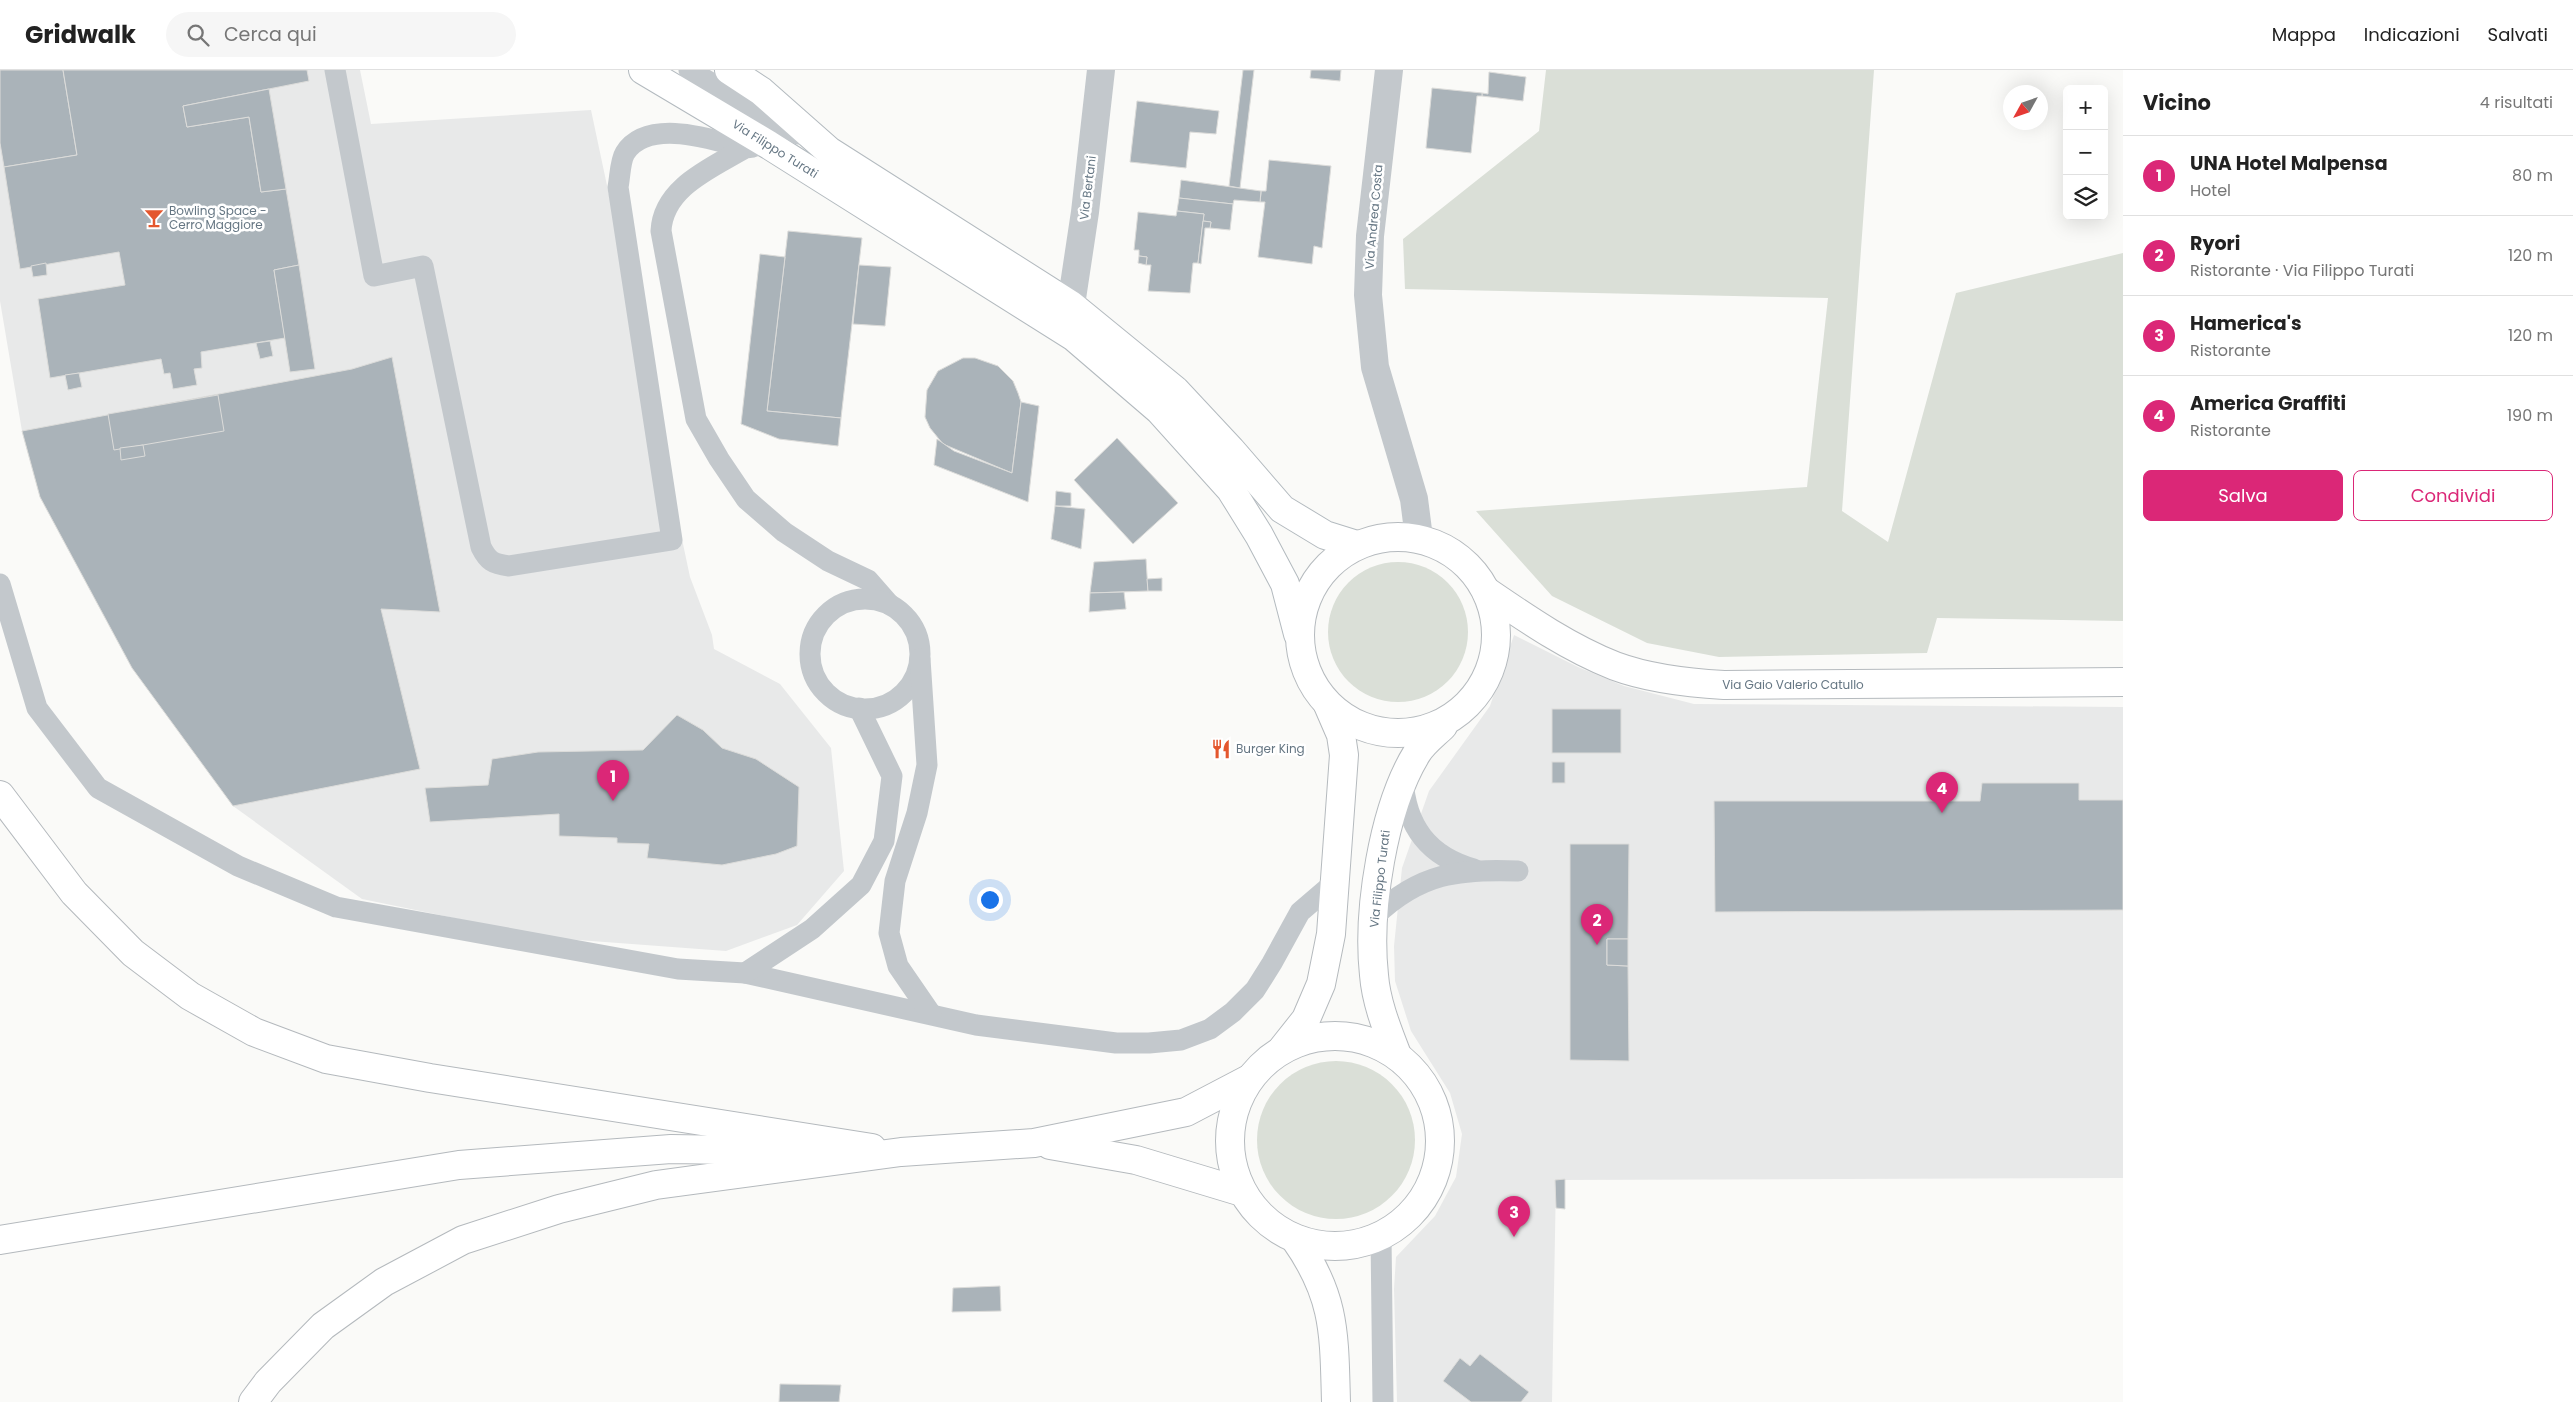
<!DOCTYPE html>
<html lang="it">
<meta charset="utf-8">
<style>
body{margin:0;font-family:Poppins,sans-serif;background:#f6f6f6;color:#222}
.controls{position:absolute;right:15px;top:15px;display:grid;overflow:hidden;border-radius:8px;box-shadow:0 5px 20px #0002}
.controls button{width:45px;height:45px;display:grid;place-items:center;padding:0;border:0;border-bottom:1px solid #e0e0e0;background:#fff;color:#222;font:25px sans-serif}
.compass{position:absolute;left:2003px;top:15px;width:45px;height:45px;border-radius:50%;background:#fff;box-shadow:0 5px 20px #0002;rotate:230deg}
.you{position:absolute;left:989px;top:829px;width:18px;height:18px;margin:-12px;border:4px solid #fff;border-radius:50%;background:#1a73e8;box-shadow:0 0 0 8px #1a73e833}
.badge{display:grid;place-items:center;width:32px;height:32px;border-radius:50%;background:#db2777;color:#fff;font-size:16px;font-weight:700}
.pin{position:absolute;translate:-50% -41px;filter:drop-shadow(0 1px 2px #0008)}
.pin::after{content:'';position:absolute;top:26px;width:18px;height:15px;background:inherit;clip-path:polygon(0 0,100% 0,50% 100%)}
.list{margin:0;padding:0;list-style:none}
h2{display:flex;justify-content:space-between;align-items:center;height:65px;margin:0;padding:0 20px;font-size:21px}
h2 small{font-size:16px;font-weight:400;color:#767676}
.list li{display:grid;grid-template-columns:32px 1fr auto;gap:15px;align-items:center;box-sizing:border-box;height:80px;padding:0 20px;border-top:1px solid #e0e0e0}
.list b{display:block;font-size:19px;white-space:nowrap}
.list p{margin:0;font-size:16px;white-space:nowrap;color:#767676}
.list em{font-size:16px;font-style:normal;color:#767676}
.actions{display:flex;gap:10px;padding:15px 20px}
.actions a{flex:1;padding:11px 0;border:1px solid #db2777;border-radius:8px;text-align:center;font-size:18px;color:#db2777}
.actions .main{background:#db2777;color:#fff}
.icon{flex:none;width:28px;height:28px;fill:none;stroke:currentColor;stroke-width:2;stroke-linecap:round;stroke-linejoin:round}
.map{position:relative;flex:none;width:2123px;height:1332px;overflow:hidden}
header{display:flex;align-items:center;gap:30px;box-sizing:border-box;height:70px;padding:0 25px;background:#fff;border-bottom:1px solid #e0e0e0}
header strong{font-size:24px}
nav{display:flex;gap:28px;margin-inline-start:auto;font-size:18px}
.search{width:350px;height:45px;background:#f6f6f6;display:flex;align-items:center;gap:12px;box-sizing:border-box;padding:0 18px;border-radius:28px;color:#767676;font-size:19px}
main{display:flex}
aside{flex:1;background:#fff}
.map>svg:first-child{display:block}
</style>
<header>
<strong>Gridwalk</strong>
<div class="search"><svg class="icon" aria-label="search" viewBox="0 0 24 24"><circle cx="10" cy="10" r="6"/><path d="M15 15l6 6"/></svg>Cerca qui</div>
<nav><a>Mappa</a><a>Indicazioni</a><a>Salvati</a></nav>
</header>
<main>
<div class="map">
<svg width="2123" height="1332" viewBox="0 0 2123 1332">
<rect width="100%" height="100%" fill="#fafaf8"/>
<g fill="#e8e9e9">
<polygon points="0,0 360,0 371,54 591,40 690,507 712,565 714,579 780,614 831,678 844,801 797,855 726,881 551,868 362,829 233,736 22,361 0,231"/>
<polygon points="1514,565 1578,597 1624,616 1694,634 2123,637 2123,1108 1556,1110 1552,1332 1397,1332 1394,1219 1396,1187 1435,1146 1456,1107 1462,1064 1450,1023 1411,961 1395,911 1394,876 1402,798 1429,721 1490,636"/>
</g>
<g fill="#dadfd7">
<polygon points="1546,0 1874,0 1842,441 1888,472 1956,223 2123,183 2123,551 1937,548 1927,583 1719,587 1647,573 1552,526 1476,441 1807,417 1828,228 1405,219 1403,169 1539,61"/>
<circle cx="1398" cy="562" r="70"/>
<circle cx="1336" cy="1070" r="79"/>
</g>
<g fill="#aab3b9" stroke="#dcdcda">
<polygon points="0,0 63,0 77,85 4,97 0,73"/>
<polygon points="63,0 307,0 309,11 183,36 187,57 249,47 261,122 286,119 299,195 274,200 285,268 201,282 202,298 194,299 197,315 173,319 170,303 164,304 161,289 50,308 38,229 125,215 119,182 20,199 4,97 77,85"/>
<polygon points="1243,0 1254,0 1240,118 1229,116"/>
<polygon points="1311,0 1341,0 1340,11 1310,8"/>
<polygon points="1489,2 1526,7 1523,31 1482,26 1482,23 1488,24"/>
<polygon points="1432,18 1482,23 1482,26 1477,26 1471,83 1426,78"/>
<polygon points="269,19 286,119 261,122 249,47 187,57 183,36"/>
<polygon points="1137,31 1219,41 1216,64 1190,62 1186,98 1130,92"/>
<polygon points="1269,90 1331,96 1322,178 1314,176 1312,194 1258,187 1265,132 1260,132 1261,123 1261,121 1266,121"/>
<polygon points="1181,110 1261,121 1260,132 1234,130 1233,134 1179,128"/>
<polygon points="1179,128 1233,134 1230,160 1210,158 1211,152 1203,151 1204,144 1177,141"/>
<polygon points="1177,141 1204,144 1198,193 1193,193 1190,223 1148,221 1151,195 1146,195 1147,187 1139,186 1139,180 1134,180 1138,142 1176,146"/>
<polygon points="1203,151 1211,152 1210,158 1205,158 1201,194 1198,193"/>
<polygon points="788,161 862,168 841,348 767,341"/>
<polygon points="760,184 785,187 767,341 841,348 838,376 779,369 741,354"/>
<polygon points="1139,186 1147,187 1146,195 1138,193"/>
<polygon points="46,193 47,205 33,207 31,196"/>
<polygon points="299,195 315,299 290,302 274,200"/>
<polygon points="859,195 891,197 885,256 853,254"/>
<polygon points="270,271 273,286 260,289 256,273"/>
<polygon points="392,287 440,542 381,539 420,699 233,736 132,598 40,427 22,361 352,299"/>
<polygon points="963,288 975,288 998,296 1013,311 1018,323 1021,332 1012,403 943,374 930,358 925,347 927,320 938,301"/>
<polygon points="79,303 82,317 68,320 65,305"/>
<polygon points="218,325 224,361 114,380 108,344"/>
<polygon points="1021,332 1039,336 1028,432 934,395 937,369 954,381 1012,403"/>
<polygon points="1117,368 1178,433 1133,474 1074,410"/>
<polygon points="143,375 145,386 121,390 120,378"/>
<polygon points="1056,421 1071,423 1071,436 1055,436"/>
<polygon points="1055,436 1085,439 1081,479 1051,469"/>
<polygon points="1146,489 1148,521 1090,523 1094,492"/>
<polygon points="1162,508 1162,521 1148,521 1147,509"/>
<polygon points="1124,522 1126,539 1089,542 1090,523"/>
<rect x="1552" y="639" width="69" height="44"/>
<polygon points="677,645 703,660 722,678 756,689 799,717 797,776 776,784 722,795 647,788 649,774 617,773 617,768 559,766 559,744 430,752 425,718 488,715 492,689 538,682 643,680"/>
<rect x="1552" y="692" width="13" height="21"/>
<polygon points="1982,713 2079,713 2079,730 2123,730 2123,840 1715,842 1714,731 1980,731"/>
<polygon points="1570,774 1629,774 1628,869 1607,869 1607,895 1628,896 1629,991 1570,990"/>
<polygon points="1607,869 1628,869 1628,896 1607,895"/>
<polygon points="1565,1109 1565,1139 1556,1138 1555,1110"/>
<polygon points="1000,1216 1001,1241 952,1242 953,1218"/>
<polygon points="1480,1284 1529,1322 1521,1332 1471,1332 1443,1311 1460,1288 1470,1296"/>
<polygon points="780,1314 841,1315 839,1332 779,1332"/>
</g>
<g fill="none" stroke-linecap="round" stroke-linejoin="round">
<defs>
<g id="secondary">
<polyline points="643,0 769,75 1074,267 1159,340 1231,420 1259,465 1285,514 1298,564"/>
<polyline points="729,0 761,21 829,81 1071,235 1175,320 1231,380 1282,439 1325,465 1357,475"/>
</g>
<g id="primary">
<circle cx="1398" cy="565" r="98"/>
<path d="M1486,521c41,28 83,57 129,75 35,13 73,17 109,19l399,-3"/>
<circle cx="1335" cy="1071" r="105"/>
<polyline points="1283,978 1306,949 1321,914 1331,864 1344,685 1341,665 1328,635"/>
<path d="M1397,985c-10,-26 -21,-53 -23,-80 -7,-64 9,-167 43,-222 6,-10 18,-19 26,-27"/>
<path d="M1295,1169c41,58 39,95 41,163"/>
</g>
<g id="highway">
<polyline points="0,725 74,823 133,883 190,926 254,962 326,989 430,1008 872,1078"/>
<polyline points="1050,1075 1136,1090 1242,1122"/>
<polyline points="0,1170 459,1095 671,1079 802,1081"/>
<polyline points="253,1332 268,1312 323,1256 384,1212 463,1170 559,1139 656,1115 901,1082 1034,1073 1186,1042 1249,1009"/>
</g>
</defs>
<use href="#secondary" stroke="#b3babf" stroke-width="30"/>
<use href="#primary" stroke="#b5babe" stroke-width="30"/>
<use href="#highway" stroke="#b4b9bd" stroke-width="30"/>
<g stroke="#c3c8cc" stroke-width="21">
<path d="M335,0l39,206 49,-10 58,281c7,14 12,17 28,19l163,-26 -54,-353c2,-9 2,-26 7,-34 23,-36 89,-13 120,-5"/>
<polyline points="689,0 798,64"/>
<path d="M753,77l-8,1c-33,20 -82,39 -84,83l35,188 23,40 27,40 38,33 44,29 40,19 21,24"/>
<polyline points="0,514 37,638 98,718 238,796 336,837 678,899 745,903 976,955 1116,973 1149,973 1181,970 1210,959 1233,942 1255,920 1272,893 1300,842 1335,812"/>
<circle cx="865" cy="584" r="55"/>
<polyline points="920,589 927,695 917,743 895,811 889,863 898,896 931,944"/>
<path d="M1403,710c3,46 25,76 71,89"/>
<path d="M1375,846c45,-43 83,-47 143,-45"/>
<polyline points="745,903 812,859 861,815 884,771 892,706 859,638"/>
<polyline points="1381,1166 1383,1332"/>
</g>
<g stroke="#c3c8cc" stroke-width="28">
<polyline points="1389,0 1370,166 1368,225 1375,297 1414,429 1419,468"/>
<polyline points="1071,235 1085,142 1101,0"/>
</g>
<use href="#secondary" stroke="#fff" stroke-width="28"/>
<use href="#primary" stroke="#fff" stroke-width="28"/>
<use href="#highway" stroke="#fff" stroke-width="28"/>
</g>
<defs>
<symbol id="bar-bare" viewBox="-9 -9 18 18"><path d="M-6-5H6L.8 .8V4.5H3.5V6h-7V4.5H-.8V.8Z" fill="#e4572e" stroke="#fff" stroke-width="2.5" paint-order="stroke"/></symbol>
<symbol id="restaurant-bare" viewBox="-9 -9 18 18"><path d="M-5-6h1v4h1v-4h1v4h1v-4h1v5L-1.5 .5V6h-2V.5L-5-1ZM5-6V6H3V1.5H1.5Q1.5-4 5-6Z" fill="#e4572e" stroke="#fff" stroke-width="2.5" paint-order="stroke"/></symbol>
</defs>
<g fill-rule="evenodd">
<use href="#bar-bare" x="140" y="134" width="28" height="28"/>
<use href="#restaurant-bare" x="1207" y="665" width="28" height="28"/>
</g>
<g text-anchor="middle" stroke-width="5" stroke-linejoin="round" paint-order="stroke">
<g font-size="12" fill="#657683" stroke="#fff">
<text transform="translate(775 79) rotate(32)" y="4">Via Filippo Turati</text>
<text transform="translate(1088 118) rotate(-83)" y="4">Via Bertani</text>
<text transform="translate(1374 147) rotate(-85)" y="4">Via Andrea Costa</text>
<text x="1793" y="619">Via Gaio Valerio Catullo</text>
<text transform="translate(1380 809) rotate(-83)" y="4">Via Filippo Turati</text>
</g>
<g font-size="12" fill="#657683" stroke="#fff" text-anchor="start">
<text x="169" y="145">Bowling Space -<tspan x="169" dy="14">Cerro Maggiore</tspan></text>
<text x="1236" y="683">Burger King</text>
</g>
</g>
</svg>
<div class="controls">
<button>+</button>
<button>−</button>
<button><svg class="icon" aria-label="layers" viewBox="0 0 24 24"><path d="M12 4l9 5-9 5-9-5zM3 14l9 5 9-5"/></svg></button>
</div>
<svg class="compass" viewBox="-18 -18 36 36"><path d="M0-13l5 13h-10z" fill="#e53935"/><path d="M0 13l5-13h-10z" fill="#767676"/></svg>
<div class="you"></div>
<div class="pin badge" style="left:613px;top:731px">1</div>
<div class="pin badge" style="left:1597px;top:875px">2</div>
<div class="pin badge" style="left:1514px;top:1167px">3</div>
<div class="pin badge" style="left:1942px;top:743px">4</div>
</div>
<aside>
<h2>Vicino<small>4 risultati</small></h2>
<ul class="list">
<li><span class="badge">1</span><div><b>UNA Hotel Malpensa</b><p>Hotel</p></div><em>80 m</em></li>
<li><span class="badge">2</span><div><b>Ryori</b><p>Ristorante · Via Filippo Turati</p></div><em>120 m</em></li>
<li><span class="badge">3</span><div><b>Hamerica's</b><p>Ristorante</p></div><em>120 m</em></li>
<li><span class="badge">4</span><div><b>America Graffiti</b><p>Ristorante</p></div><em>190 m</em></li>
</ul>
<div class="actions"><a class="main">Salva</a><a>Condividi</a></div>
</aside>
</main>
